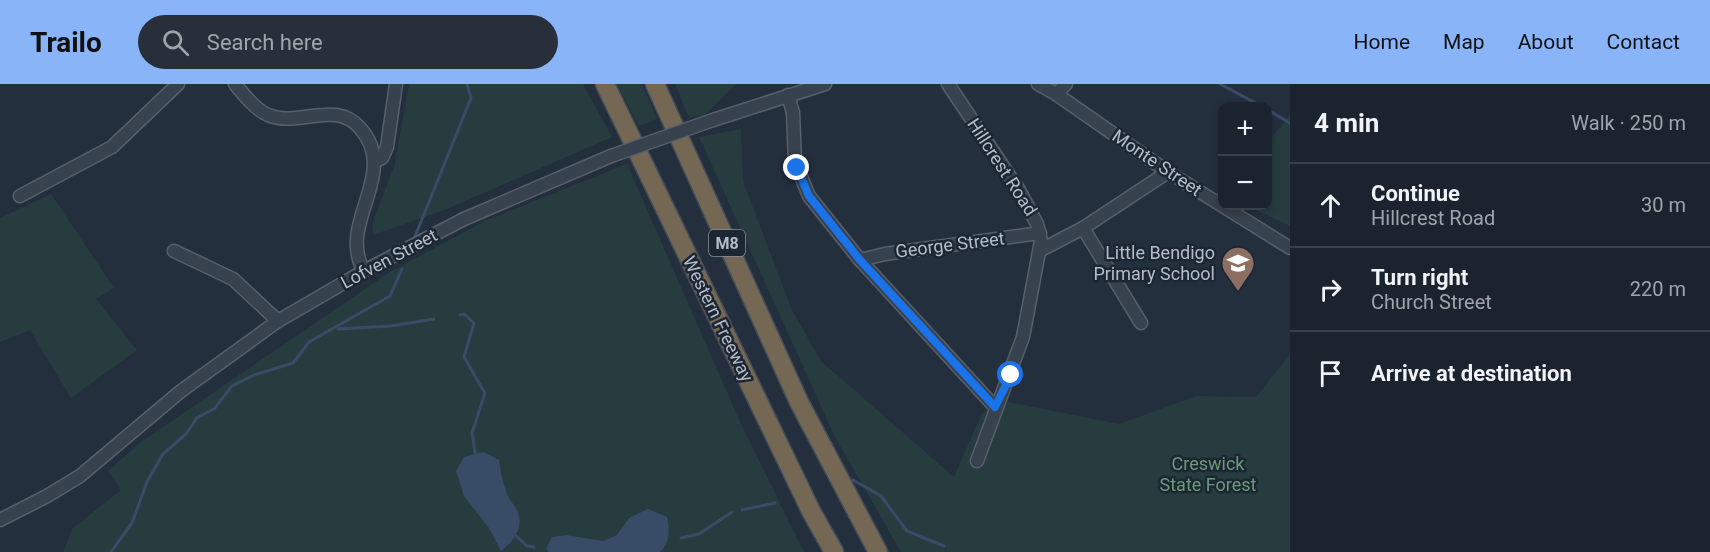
<!DOCTYPE html>
<meta charset="utf-8">
<style>
body{margin:0;font-family:Roboto,sans-serif;background:#282f3a;color:#f1f3f6}
.controls{position:absolute;right:18px;top:18px;display:grid;overflow:hidden;border-radius:12px;box-shadow:0 3px 9px #0003}
.controls button{width:54px;height:54px;display:grid;place-items:center;padding:0;border:0;border-bottom:2px solid #39404a;background:#1b232e;color:#f1f3f6;font:30px sans-serif}
.stop{position:absolute;width:18px;height:18px;margin:-14px;border:4px solid #1a73e8;border-radius:50%;background:#fff}
.stop.end{background:#1a73e8;border-color:#fff;box-shadow:0 2px 6px #0008}
.list{margin:0;padding:0;list-style:none}
h2{display:flex;justify-content:space-between;align-items:center;height:78px;margin:0;padding:0 24px;font-size:26px}
h2 small{font-size:20px;font-weight:400;color:#a0a4aa}
.list li{display:grid;grid-template-columns:39px 1fr auto;gap:18px;align-items:center;box-sizing:border-box;height:84px;padding:0 24px;border-top:2px solid #39404a}
.list b{display:block;font-size:22px;white-space:nowrap}
.list p{margin:0;font-size:20px;white-space:nowrap;color:#a0a4aa}
.list em{font-size:20px;font-style:normal;color:#a0a4aa}
.icon{flex:none;width:33px;height:33px;fill:none;stroke:currentColor;stroke-width:2;stroke-linecap:round;stroke-linejoin:round}
.map{position:relative;flex:none;width:1290px;height:468px;overflow:hidden}
header{display:flex;align-items:center;gap:36px;box-sizing:border-box;height:84px;padding:0 30px;background:#8ab4f8;color:#111}
header strong{font-size:28px}
nav{display:flex;gap:33px;margin-inline-start:auto;font-size:21px}
.search{width:420px;height:54px;background:#282f3a;display:flex;align-items:center;gap:15px;box-sizing:border-box;padding:0 21px;border-radius:33px;color:#a0a4aa;font-size:22px}
main{display:flex}
aside{flex:1;background:#1b232e}
.map>svg:first-child{display:block}
</style>
<header>
<strong>Trailo</strong>
<div class="search"><svg class="icon" aria-label="search" viewBox="0 0 24 24"><circle cx="10" cy="10" r="6"/><path d="M15 15l6 6"/></svg>Search here</div>
<nav><a>Home</a><a>Map</a><a>About</a><a>Contact</a></nav>
</header>
<main>
<div class="map">
<svg width="1290" height="468" viewBox="0 0 1290 468">
<rect width="100%" height="100%" fill="#242f3e"/>
<g fill="#263c3f">
<polygon points="409,0 583,0 612,53 447,125 373,151 373,137 394,83"/>
<polygon points="617,0 642,0 657,35 639,42"/>
<polygon points="675,0 736,0 706,30 689,34"/>
<polygon points="1290,31 1290,142 1248,122 1268,122 1268,58"/>
<polygon points="741,45 743,97 791,224 821,277 954,393 982,329 1003,317 1119,340 1196,312 1256,313 1290,270 1290,468 901,468 835,353 699,53"/>
<polygon points="627,80 742,342 804,468 63,468 72,445 121,406 108,387 141,358 390,188 487,136"/>
<polygon points="51,110 114,204 96,215 137,266 71,314 30,246 0,258 0,134"/>
</g>
<g fill="#394c67">
<path d="M483,368l16,8c2,13 4,26 10,38 2,4 6,8 8,12 8,17 -4,32 -16,41l-12,-23 -25,-32 -8,-25 8,-14z"/>
<path d="M648,425l19,8c3,13 3,26 -7,35h-111l-3,-3 6,-12 14,-2 37,6 14,-6 12,-17z"/>
</g>
<g fill="none" stroke-linecap="round" stroke-linejoin="round">
<g stroke="#394c67" stroke-width="3">
<polyline points="1220,0 1261,22"/>
<polyline points="1268,26 1290,39"/>
<polyline points="414,155 471,14 467,0"/>
<polyline points="460,231 464,230 474,239 464,273 485,309 472,349 476,374"/>
<polyline points="338,245 391,242 434,235"/>
<polyline points="853,396 881,412 907,447 944,462"/>
<polyline points="742,426 775,419"/>
<polyline points="514,450 527,462 534,463"/>
<polyline points="681,454 699,450 732,428"/>
<polyline points="111,468 132,439 147,398 163,370 186,350 197,334 215,324 232,302 254,291 293,279 309,258 390,212 402,185"/>
</g>
<defs>
<g id="minor">
<path d="M235,0c9,11 20,25 33,31 31,13 67,-16 92,13 41,46 -24,95 4,143"/>
<polyline points="948,0 1019,106 1037,140 1041,157 1023,253 977,377"/>
<polyline points="1038,0 1056,10 1066,0"/>
<polyline points="1056,10 1168,88 1290,164"/>
<polyline points="788,11 793,29 795,78 809,112 860,176 995,323"/>
<polyline points="713,36 825,0"/>
<polyline points="375,77 382,74 387,63 396,0"/>
<polyline points="20,112 112,63 178,0"/>
<polyline points="1083,144 1141,239"/>
<polyline points="1041,166 1083,144 1168,88"/>
<polyline points="174,167 233,195 278,237"/>
<polyline points="860,176 885,170 1040,149"/>
<polyline points="0,436 47,412 80,392 181,307 278,237 364,187 464,135 611,72"/>
</g>
<g id="highway">
<polyline points="605,0 811,427 834,468"/>
<polyline points="655,0 799,318 878,468"/>
</g>
</defs>
<use href="#minor" stroke="#565f6c" stroke-width="15"/>
<use href="#highway" stroke="#434c59" stroke-width="21"/>
<use href="#minor" stroke="#38414e" stroke-width="12"/>
<use href="#highway" stroke="#746855" stroke-width="18"/>
<defs>
<polyline id="minor-bridge" points="611,72 713,36"/>
</defs>
<use href="#minor-bridge" stroke="#565f6c" stroke-width="15" stroke-linecap="butt"/>
<use href="#minor-bridge" stroke="#38414e" stroke-width="12"/>
</g>
<g fill="none" stroke-linecap="round" stroke-linejoin="round">
<polyline stroke="#1a73e8" stroke-width="8" points="797,84 809,112 860,176 995,323 1011,291"/>
</g>
<defs>
<symbol id="school-pin" viewBox="-11 -11 22 30"><path d="M0 17L-7.5 6A9.5 9.5 0 1 1 7.5 6Z" fill="#8d6e63" stroke="#1d2633"/><path d="M0-5L7-2L0 1L-7-2ZM-4 1L0 2.5L4 1V4Q0 6-4 4Z" fill="#fff"/></symbol>
</defs>
<g fill-rule="evenodd">
<use href="#school-pin" x="1219" y="160" width="38" height="52"/>
</g>
<g text-anchor="middle" stroke-width="5" stroke-linejoin="round" paint-order="stroke">
<rect fill="#1d2633" stroke="#878f9c" stroke-width="1.5" x="709" y="146" width="36" height="26" rx="4.5"/>
<g font-size="16" font-weight="bold" fill="#b4bcc9">
<text x="727" y="165">M8</text>
</g>
<g font-size="18" fill="#b4bcc9" stroke="#1d2633">
<text transform="translate(1157 79) rotate(34)" y="6">Monte Street</text>
<text transform="translate(1002 83) rotate(57)" y="6">Hillcrest Road</text>
<text transform="translate(950 161) rotate(-7)" y="6">George Street</text>
<text transform="translate(389 175) rotate(-28)" y="6">Lofven Street</text>
<text transform="translate(718 235) rotate(64)" y="6">Western Freeway</text>
</g>
<g font-size="18" fill="#b4bcc9" stroke="#1d2633" text-anchor="end">
<text x="1215" y="175">Little Bendigo<tspan x="1215" dy="21">Primary School</tspan></text>
</g>
<g font-size="18" fill="#6b9a76" stroke="#1d2633">
<text x="1208" y="386">Creswick<tspan x="1208" dy="21">State Forest</tspan></text>
</g>
</g>
</svg>
<div class="controls">
<button>+</button>
<button>−</button>
</div>
<div class="stop" style="left:1011px;top:291px"></div>
<div class="stop end" style="left:797px;top:84px"></div>
</div>
<aside>
<h2>4 min<small>Walk · 250 m</small></h2>
<ul class="list">
<li><svg class="icon" aria-label="ahead" viewBox="0 0 24 24"><path d="M12 20V5M6 11l6-6 6 6"/></svg><div><b>Continue</b><p>Hillcrest Road</p></div><em>30 m</em></li>
<li><svg class="icon" aria-label="right" viewBox="0 0 24 24"><path d="M7 20v-9h11M14 6l5 5-5 5"/></svg><div><b>Turn right</b><p>Church Street</p></div><em>220 m</em></li>
<li><svg class="icon" aria-label="arrive" viewBox="0 0 24 24"><path d="M6 21V4h12l-3 4 3 4H6"/></svg><div><b>Arrive at destination</b></div></li>
</ul>
</aside>
</main>
